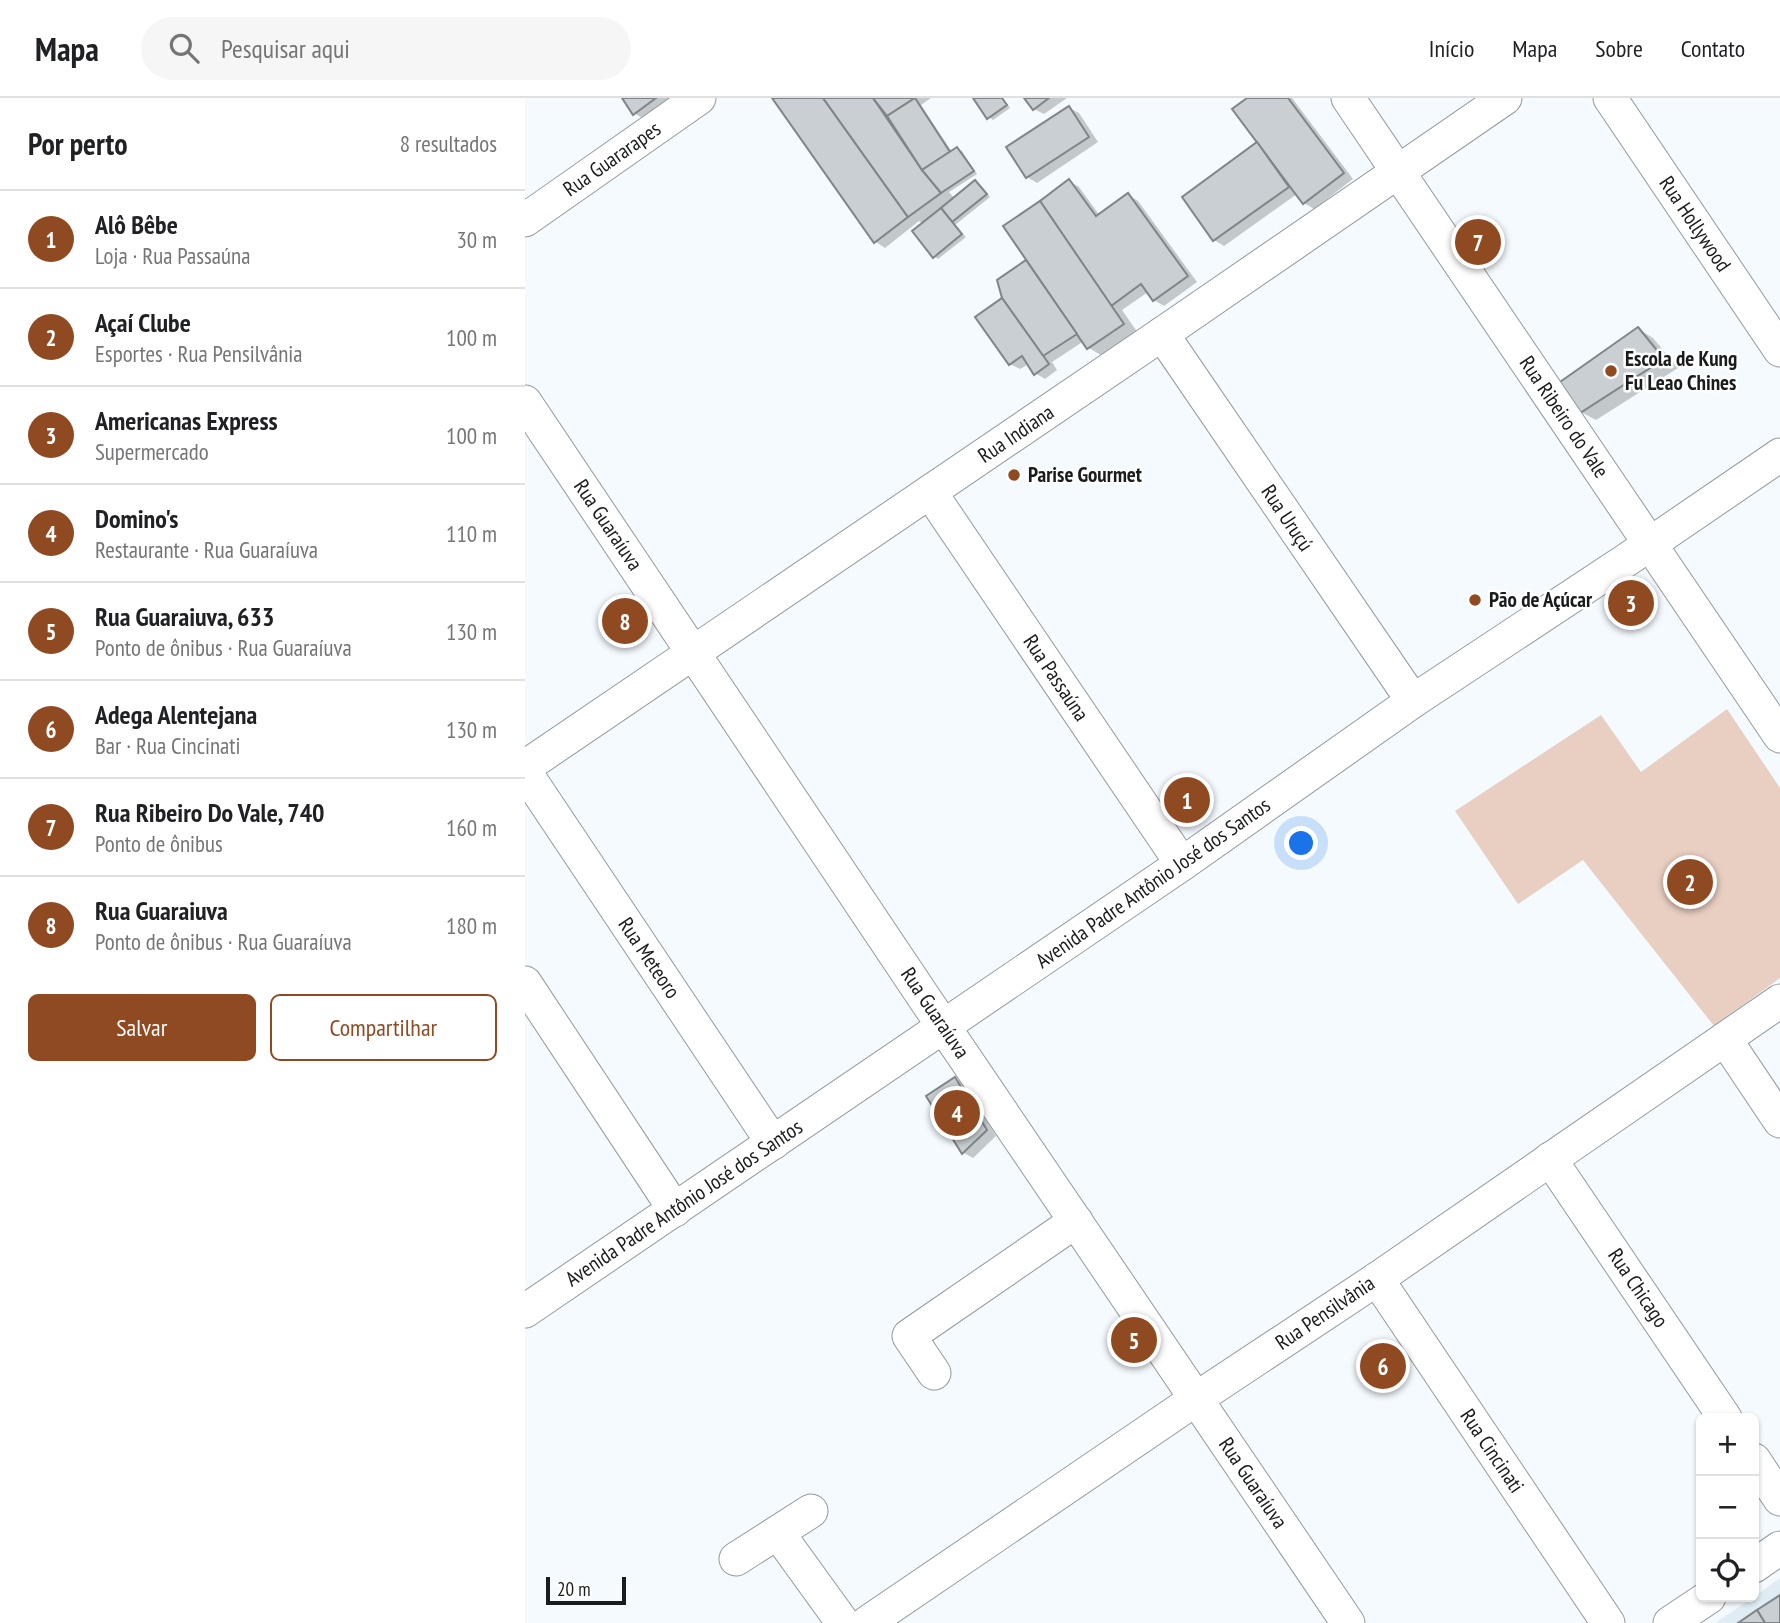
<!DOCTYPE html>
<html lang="pt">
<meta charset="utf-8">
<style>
body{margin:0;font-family:"PT Sans Narrow",sans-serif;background:#f6f6f6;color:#202124}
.controls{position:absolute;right:21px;bottom:21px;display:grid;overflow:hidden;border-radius:10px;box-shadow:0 2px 5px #0004}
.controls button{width:63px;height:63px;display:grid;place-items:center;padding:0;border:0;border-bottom:2px solid #e0e0e0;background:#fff;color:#202124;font:35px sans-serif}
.scale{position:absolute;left:21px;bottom:18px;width:80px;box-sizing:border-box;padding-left:7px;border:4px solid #191b1c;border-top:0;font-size:19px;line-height:24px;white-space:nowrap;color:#191b1c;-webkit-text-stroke:5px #fff;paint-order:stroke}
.you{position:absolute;left:777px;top:746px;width:24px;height:24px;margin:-18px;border:5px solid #fff;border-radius:50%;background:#1a73e8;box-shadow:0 0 0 10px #1a73e833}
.badge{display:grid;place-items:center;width:46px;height:46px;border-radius:50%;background:#904a22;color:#fff;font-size:23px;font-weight:700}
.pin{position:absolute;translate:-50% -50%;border:4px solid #fff;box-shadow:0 2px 7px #0006}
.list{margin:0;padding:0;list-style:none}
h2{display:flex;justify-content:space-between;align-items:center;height:91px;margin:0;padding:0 28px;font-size:30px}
h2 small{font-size:23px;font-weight:400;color:#757577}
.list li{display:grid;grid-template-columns:46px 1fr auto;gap:21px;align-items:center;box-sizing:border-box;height:98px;padding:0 28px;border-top:2px solid #e0e0e0}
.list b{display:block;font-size:26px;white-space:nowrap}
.list p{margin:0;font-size:23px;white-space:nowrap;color:#757577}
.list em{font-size:23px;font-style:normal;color:#757577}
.actions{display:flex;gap:14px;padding:21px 28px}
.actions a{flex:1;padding:16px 0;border:2px solid #904a22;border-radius:10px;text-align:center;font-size:24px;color:#904a22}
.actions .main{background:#904a22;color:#fff}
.icon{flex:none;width:38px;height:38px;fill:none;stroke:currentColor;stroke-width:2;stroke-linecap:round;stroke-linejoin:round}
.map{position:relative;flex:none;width:1255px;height:1525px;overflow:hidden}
header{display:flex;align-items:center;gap:42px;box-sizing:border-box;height:98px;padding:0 35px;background:#fff;border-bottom:2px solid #e0e0e0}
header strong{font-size:33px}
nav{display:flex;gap:38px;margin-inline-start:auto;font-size:24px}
.search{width:490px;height:63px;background:#f6f6f6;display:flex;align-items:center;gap:18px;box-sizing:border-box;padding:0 24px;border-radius:38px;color:#757577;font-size:26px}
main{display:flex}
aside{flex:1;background:#fff}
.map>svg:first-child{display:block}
</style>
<header>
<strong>Mapa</strong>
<div class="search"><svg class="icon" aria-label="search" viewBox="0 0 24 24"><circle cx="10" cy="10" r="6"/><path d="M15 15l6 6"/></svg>Pesquisar aqui</div>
<nav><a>Início</a><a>Mapa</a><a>Sobre</a><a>Contato</a></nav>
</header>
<main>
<aside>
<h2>Por perto<small>8 resultados</small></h2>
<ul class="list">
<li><span class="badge">1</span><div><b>Alô Bêbe</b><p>Loja · Rua Passaúna</p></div><em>30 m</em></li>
<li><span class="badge">2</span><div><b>Açaí Clube</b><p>Esportes · Rua Pensilvânia</p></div><em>100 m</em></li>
<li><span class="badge">3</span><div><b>Americanas Express</b><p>Supermercado</p></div><em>100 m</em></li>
<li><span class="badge">4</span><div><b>Domino's</b><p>Restaurante · Rua Guaraíuva</p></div><em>110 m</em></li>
<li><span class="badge">5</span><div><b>Rua Guaraiuva, 633</b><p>Ponto de ônibus · Rua Guaraíuva</p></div><em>130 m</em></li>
<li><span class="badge">6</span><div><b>Adega Alentejana</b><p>Bar · Rua Cincinati</p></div><em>130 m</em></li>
<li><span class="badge">7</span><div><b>Rua Ribeiro Do Vale, 740</b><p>Ponto de ônibus</p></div><em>160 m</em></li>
<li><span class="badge">8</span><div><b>Rua Guaraiuva</b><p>Ponto de ônibus · Rua Guaraíuva</p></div><em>180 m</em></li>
</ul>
<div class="actions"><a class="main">Salvar</a><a>Compartilhar</a></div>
</aside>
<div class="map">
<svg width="1255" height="1525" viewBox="0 0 1255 1525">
<rect width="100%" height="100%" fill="#f4fafe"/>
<polygon fill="#dfecf4" points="1255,1480 1255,1525 1190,1525 1229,1499"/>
<polygon fill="#e8cfc2" points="1202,611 1255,690 1255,880 1189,928 1058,762 993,806 930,713 1076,617 1116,674"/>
<g fill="#0003">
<polygon points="99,0 148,0 119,21 109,15"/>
<polygon points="249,0 406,0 396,7 427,54 432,51 437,53 452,76 424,94 430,101 451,84 455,87 465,99 430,127 441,139 413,161 409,158 399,126 394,123 360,150 351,144"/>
<polygon points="450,0 478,0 485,10 468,22 464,19"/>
<polygon points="502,0 542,0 519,16 509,11"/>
<polygon points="725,0 767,0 828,81 789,111 779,105 772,96 699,148 689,142 659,99 735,45"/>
<polygon points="544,10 554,15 573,44 512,85 502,79"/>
<polygon points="544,83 554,89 575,118 603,97 613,103 672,184 639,208 629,202 623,194 597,212 613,235 579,259 564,250 559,243 527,264 532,272 520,281 510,275 504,266 495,271 485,266 479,201 474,183 503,162"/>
<polygon points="1113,231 1128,240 1153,270 1071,322 1056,314"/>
<polygon points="430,981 440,986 471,1038 448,1060 439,1055 404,999"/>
</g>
<g fill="#c9cfd3" stroke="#808589" stroke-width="2">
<polygon points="97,0 131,0 108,17"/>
<polygon points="247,0 298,0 383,119 349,145"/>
<polygon points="298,0 348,0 397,72 416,95 383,119"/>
<polygon points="348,0 390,0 362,18"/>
<polygon points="390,0 425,54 397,72 362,18"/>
<polygon points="448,0 477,0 482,7 462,21"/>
<polygon points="499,0 524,0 508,12"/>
<polygon points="722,0 763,0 819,75 778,106 707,11"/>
<polygon points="544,8 564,39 501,80 481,49"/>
<polygon points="732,44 764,89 688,143 657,99"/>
<polygon points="432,49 449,73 416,95 397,72"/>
<polygon points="544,81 571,118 603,95 663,178 628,203 616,186 586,208 515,103"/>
<polygon points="450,82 462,96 427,124 416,110"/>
<polygon points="515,103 599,226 562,251 478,128"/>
<polygon points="416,110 437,136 408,160 387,133"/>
<polygon points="501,162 552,236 518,258 477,200 472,182"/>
<polygon points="477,200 524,266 509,277 497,258 484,267 450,219"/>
<polygon points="1113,229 1139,261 1055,315 1035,284"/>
<polygon points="430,979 462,1032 437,1056 401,998"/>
<polygon points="1255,1497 1255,1525 1240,1525 1232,1512"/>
<polygon points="1232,1512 1240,1525 1213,1525"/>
</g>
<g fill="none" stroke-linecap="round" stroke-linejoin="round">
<defs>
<g id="minor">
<polyline points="823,0 1255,638"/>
<polyline points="1085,0 1255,252"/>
<polyline points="0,122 174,0"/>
<polyline points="637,236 888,603"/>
<polyline points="0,304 404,907 823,1525"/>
<polyline points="405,394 657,766"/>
<polyline points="0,669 637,236 980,0"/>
<polyline points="0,674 248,1045"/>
<polyline points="0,885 150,1112"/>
<polyline points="1200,941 1255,1023"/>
<polyline points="1025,1061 1200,1320"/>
<polyline points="852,1181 1083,1525"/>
<polyline points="0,1213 657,766 888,603 1100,463 1255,357"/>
<polyline points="409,1275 384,1238 551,1123"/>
<polyline points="1229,1362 1255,1401"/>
<polyline points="253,1435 318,1525"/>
<polyline points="211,1461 286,1413"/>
<polyline points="1229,1468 1255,1450"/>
<polyline points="342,1525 671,1301 852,1181 1255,903"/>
<polyline points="1145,1525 1184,1499"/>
</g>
</defs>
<use href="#minor" stroke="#94999d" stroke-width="35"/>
<use href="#minor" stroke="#fff" stroke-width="33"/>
</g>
<g fill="#904a22" stroke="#fff" stroke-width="2.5">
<circle cx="1086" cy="273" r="7"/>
<circle cx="489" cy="377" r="7"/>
<circle cx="950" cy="502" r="7"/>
</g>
<g text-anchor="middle" stroke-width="5" stroke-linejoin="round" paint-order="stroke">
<g font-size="21" fill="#191b1c" stroke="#fff">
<text transform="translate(87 61) rotate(-35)" y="7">Rua Guararapes</text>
<text transform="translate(1170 126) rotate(56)" y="7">Rua Hollywood</text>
<text transform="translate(1039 319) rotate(56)" y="7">Rua Ribeiro do Vale</text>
<text transform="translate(491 336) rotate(-34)" y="7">Rua Indiana</text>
<text transform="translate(762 420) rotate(56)" y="7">Rua Uruçú</text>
<text transform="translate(83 427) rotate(56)" y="7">Rua Guaraíuva</text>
<text transform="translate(531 580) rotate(56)" y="7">Rua Passaúna</text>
<text transform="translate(628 785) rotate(-35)" y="7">Avenida Padre Antônio José dos Santos</text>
<text transform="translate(124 860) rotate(56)" y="7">Rua Meteoro</text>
<text transform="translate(410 915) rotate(56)" y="7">Rua Guaraíuva</text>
<text transform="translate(159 1105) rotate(-34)" y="7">Avenida Padre Antônio José dos Santos</text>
<text transform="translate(1113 1190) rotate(56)" y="7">Rua Chicago</text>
<text transform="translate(800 1215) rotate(-34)" y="7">Rua Pensilvânia</text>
<text transform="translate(967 1353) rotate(56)" y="7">Rua Cincinati</text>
<text transform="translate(728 1385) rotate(56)" y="7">Rua Guaraíuva</text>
</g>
<g font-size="21" font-weight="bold" fill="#191b1c" stroke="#fff" text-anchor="start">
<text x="1100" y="268">Escola de Kung<tspan x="1100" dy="24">Fu Leao Chines</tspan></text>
<text x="503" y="384">Parise Gourmet</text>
<text x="964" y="509">Pão de Açúcar</text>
</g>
</g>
</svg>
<div class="controls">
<button>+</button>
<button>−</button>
<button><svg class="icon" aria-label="locate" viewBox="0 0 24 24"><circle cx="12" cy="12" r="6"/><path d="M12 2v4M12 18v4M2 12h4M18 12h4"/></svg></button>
</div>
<div class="scale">20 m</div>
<div class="you"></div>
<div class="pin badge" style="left:662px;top:702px">1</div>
<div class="pin badge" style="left:1165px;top:784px">2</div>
<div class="pin badge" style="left:1106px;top:505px">3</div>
<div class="pin badge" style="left:432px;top:1015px">4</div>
<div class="pin badge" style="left:609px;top:1242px">5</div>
<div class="pin badge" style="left:858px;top:1268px">6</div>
<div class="pin badge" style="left:953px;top:144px">7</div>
<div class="pin badge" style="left:100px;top:523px">8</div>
</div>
</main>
